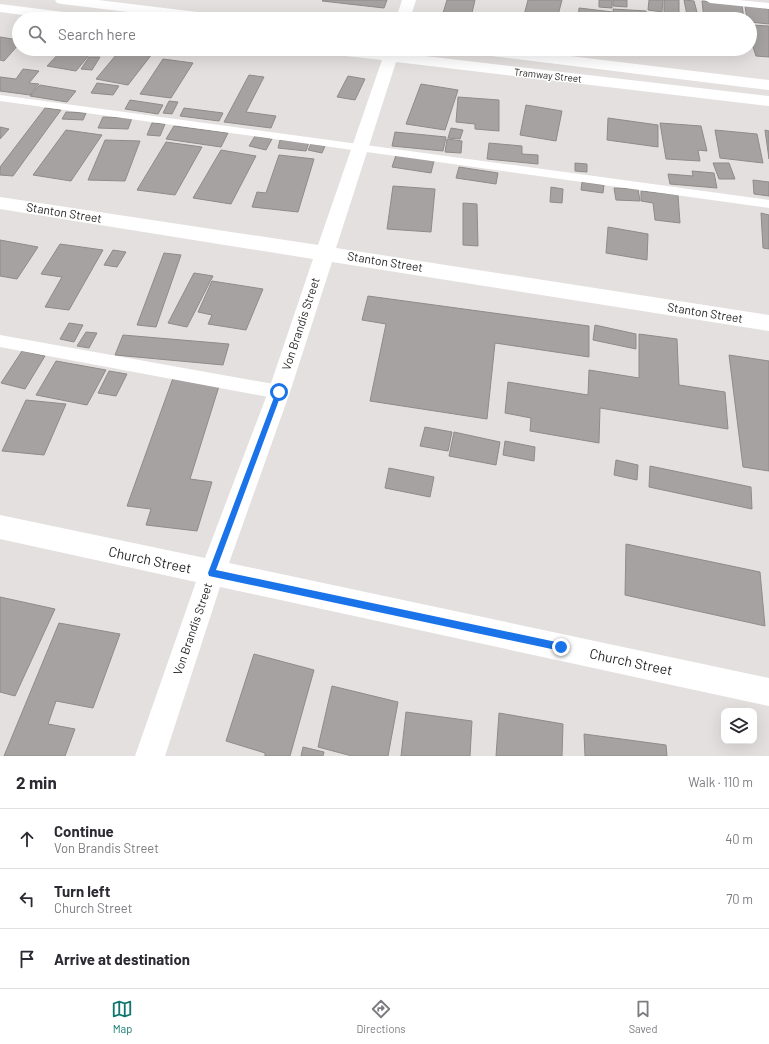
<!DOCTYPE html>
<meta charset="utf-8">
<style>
body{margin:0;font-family:Barlow,sans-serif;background:#f7f7f7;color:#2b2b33}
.controls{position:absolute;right:12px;bottom:12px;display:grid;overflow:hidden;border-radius:8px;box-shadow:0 4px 16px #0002}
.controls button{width:36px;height:36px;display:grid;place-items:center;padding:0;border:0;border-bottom:1px solid #e1e1e2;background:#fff;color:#2b2b33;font:20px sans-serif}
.stop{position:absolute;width:12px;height:12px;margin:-9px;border:3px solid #1a73e8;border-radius:50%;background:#fff}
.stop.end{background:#1a73e8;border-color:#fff;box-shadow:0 1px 4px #0008}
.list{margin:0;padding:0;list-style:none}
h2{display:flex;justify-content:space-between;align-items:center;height:52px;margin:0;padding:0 16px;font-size:17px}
h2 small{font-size:13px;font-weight:400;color:#7c7c81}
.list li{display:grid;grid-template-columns:26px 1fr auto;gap:12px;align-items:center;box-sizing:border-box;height:60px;padding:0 16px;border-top:1px solid #e1e1e2}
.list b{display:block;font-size:15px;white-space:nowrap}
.list p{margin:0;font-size:13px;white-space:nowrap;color:#7c7c81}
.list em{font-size:13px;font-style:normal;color:#7c7c81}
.icon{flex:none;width:22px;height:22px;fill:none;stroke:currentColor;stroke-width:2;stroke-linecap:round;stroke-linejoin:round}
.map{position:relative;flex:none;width:769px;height:756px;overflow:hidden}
.search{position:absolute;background:#fff;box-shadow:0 4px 16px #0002;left:12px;right:12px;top:12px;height:44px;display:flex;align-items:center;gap:10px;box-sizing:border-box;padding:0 14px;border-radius:22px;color:#7c7c81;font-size:15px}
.sheet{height:232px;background:#fff}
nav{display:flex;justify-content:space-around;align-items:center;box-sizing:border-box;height:56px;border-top:1px solid #e1e1e2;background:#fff;font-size:11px;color:#7c7c81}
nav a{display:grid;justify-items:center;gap:2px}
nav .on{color:#0f766e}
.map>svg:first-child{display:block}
</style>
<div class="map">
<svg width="769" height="756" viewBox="0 0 769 756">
<rect width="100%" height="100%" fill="#e4e0df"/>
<g fill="#a5a2a1" stroke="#8e8b89">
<polygon points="323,0 387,0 384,8 322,1"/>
<polygon points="447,0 475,0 471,17 443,13"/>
<polygon points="528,0 562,0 557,19 523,19"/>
<polygon points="599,0 612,0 612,8 599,7"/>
<polygon points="613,0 627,0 627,7 613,6"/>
<polygon points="649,0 663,0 662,12 648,10"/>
<polygon points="664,0 679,0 679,19 664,18"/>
<polygon points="684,0 694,1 698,16 687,15"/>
<polygon points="702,1 742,5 744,19 718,16 719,19 704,19"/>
<polygon points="745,6 769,9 769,24 750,22 750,19 747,19"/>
<polygon points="579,8 613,12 612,19 578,19"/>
<polygon points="613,9 646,11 648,19 614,19"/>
<polygon points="750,25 769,26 769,57 756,56 750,38"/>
<polygon points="0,37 19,40 19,44 4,61 0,60"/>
<polygon points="63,49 90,54 76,71 47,66"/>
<polygon points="121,49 152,54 128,85 96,79"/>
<polygon points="89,57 100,57 92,70 81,69"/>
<polygon points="163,59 193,63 171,98 140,94"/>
<polygon points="23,69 39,71 29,83 39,84 30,95 0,91 0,77 16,79"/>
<polygon points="249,75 264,77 246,112 276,116 271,128 224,122"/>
<polygon points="348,76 365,79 355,100 337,97"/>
<polygon points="97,83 119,86 113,95 91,93"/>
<polygon points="421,84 458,90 445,130 406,124"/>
<polygon points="40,85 76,91 67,102 30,96"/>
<polygon points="458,97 499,100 499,131 475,129 475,124 456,122"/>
<polygon points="130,100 163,105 158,114 125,109"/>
<polygon points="169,101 178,102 172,114 163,113"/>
<polygon points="526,105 562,111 556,141 520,135"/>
<polygon points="45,108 61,110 13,176 0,175 0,167"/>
<polygon points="184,108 223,113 219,121 180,116"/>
<polygon points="66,112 86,113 83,120 62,119"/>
<polygon points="103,117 132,118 128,129 98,128"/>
<polygon points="608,118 658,125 658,147 607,140"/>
<polygon points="152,123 165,124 160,136 147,135"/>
<polygon points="660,123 701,126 707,151 698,150 700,161 666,159"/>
<polygon points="174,126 228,133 221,147 166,139"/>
<polygon points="0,127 9,129 0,139"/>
<polygon points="451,128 463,130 460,139 448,138"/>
<polygon points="66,130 102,135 71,181 33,175"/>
<polygon points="715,130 757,134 763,163 720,158"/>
<polygon points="765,130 769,131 769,159"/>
<polygon points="395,132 446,137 443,151 392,146"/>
<polygon points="255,136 272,139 266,150 249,146"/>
<polygon points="447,139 462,141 461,153 445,152"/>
<polygon points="105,140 140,141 125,181 88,180"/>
<polygon points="280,140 309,142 306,151 278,148"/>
<polygon points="166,142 202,147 175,195 137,190"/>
<polygon points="489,143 522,146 522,154 538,155 538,164 487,159"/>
<polygon points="311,144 325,146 322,153 308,150"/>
<polygon points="221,150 256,156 231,204 193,198"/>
<polygon points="279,155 314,159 298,212 252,207 257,192 266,193"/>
<polygon points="396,155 434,161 431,173 392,167"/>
<polygon points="575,163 587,164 587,172 575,171"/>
<polygon points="713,163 729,163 735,179 719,179"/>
<polygon points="459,167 498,173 496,184 456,178"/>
<polygon points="692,171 714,173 717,188 670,184 668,174 693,176"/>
<polygon points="753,180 769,182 769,196 754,194"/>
<polygon points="582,182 604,185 603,193 581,190"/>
<polygon points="393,186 435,189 431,232 387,229"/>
<polygon points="551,187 563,189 562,203 550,202"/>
<polygon points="614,188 638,189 640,201 616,200"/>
<polygon points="641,191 678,195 680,223 655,220 653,203 641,201"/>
<polygon points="463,203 477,204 478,246 463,245"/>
<polygon points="761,213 769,215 769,249 763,248"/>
<polygon points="608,227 648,234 647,260 606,253"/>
<polygon points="0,240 38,247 17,279 0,276"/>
<polygon points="60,244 103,250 69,310 45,307 62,277 41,274"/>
<polygon points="113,250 126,252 117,267 104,265"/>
<polygon points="164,253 181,255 156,327 137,325"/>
<polygon points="194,273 213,276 187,327 168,323"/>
<polygon points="212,281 263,289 246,330 208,324 212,315 198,312"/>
<polygon points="368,296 589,326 589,357 495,343 487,419 370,401 386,324 362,320"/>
<polygon points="69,323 83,325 74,342 60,339"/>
<polygon points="595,325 636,334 636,349 593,340"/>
<polygon points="86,332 97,333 89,348 77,346"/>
<polygon points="639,334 677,339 679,385 725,392 728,429 600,408 599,443 530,431 531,418 505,413 508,382 588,395 589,370 639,378"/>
<polygon points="123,335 229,344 223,365 115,355"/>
<polygon points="22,351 45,356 25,389 1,383"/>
<polygon points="729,355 769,361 769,471 743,467"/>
<polygon points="56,361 106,370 87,405 36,395"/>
<polygon points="109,371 127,374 116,396 98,393"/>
<polygon points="173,378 220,383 190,479 212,482 197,531 146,525 151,509 127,506"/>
<polygon points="26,400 66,404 44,455 2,451"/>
<polygon points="425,427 452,432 448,451 420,446"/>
<polygon points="454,432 500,442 496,465 449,456"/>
<polygon points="505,441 535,447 534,461 503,455"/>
<polygon points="616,460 638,465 637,480 614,475"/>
<polygon points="650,466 751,487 752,509 649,487"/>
<polygon points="389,468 434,477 430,497 385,488"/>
<polygon points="626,544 760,572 765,626 625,595"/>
<polygon points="0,597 55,609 15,696 0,692"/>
<polygon points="59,623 120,634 93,708 56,701 48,724 75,729 65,756 4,756"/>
<polygon points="254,654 314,670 290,756 265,756 265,753 226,741"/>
<polygon points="332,686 398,702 388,756 352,756 318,747"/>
<polygon points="406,712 472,721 470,756 401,756"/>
<polygon points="499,713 563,724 562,756 496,756"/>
<polygon points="584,734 666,745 667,756 585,756"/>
<polygon points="303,747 324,752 323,756 301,756"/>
</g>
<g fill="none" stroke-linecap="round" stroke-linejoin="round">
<g fill="#fff" fill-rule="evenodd">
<polygon points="705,0 738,0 769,3 769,9 710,3"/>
<polygon points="0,95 769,200 769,208 0,101"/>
<polygon points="0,335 279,385 284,387 287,392 284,397 279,399 0,347"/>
</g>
<g fill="#fff" fill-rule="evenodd">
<polygon points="55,0 98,0 222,15 227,16 229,19 186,19 62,4 57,3"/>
<polygon points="402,0 416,0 410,19 396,19"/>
<polygon points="0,4 88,15 93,16 95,19 54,19 0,12"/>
<polygon points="319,49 366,49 385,51 385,49 401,49 399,53 769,96 769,106 396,62 336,248 769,315 769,331 332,262 290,392 229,563 769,678 769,706 220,587 165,756 135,756 196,582 0,539 0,515 205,558 268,392 313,259 0,209 0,197 318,245 382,60 327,54 322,52"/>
<polygon points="467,49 512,49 769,80 769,90 475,54 470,52"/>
</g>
</g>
<polygon fill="#1a73e8" points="279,389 282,392 216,570 561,643 565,647 564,650 561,651 209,576 208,573 276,392"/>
<g text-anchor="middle" stroke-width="3" stroke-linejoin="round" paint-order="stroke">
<g font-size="10" fill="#272625" stroke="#fff">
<text transform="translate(548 75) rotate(6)" y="4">Tramway Street</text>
</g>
<g font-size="12" fill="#272625" stroke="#fff">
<text transform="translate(64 213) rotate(9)" y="4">Stanton Street</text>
<text transform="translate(385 262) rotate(9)" y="4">Stanton Street</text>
<text transform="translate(705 313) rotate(9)" y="4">Stanton Street</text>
<text transform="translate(301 324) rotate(-72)" y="4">Von Brandis Street</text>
<text transform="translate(193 629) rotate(-71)" y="4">Von Brandis Street</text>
</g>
<g font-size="14" fill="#272625" stroke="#fff">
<text transform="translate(150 560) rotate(12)" y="5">Church Street</text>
<text transform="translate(631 662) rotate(12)" y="5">Church Street</text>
</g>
</g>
</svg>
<div class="controls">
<button><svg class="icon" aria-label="layers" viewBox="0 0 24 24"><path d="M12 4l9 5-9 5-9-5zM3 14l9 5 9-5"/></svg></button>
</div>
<div class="stop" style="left:279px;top:392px"></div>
<div class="stop end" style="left:561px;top:647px"></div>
<div class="search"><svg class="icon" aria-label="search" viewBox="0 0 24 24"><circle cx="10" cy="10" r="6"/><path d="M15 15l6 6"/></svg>Search here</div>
</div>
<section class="sheet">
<h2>2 min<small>Walk · 110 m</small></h2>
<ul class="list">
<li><svg class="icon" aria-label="ahead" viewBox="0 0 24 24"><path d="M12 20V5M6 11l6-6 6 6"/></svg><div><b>Continue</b><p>Von Brandis Street</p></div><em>40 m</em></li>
<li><svg class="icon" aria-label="left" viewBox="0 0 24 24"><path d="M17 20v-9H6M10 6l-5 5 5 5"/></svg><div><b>Turn left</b><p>Church Street</p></div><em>70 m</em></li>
<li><svg class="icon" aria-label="arrive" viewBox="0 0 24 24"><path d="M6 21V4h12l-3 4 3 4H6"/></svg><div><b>Arrive at destination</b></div></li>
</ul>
</section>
<nav>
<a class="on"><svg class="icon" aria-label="map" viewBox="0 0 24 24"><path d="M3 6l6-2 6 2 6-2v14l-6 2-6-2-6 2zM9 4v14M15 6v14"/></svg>Map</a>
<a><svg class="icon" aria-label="directions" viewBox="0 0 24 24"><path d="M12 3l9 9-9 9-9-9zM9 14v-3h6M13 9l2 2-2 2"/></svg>Directions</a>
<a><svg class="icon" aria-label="saved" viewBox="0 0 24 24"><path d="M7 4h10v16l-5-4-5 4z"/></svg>Saved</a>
</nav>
